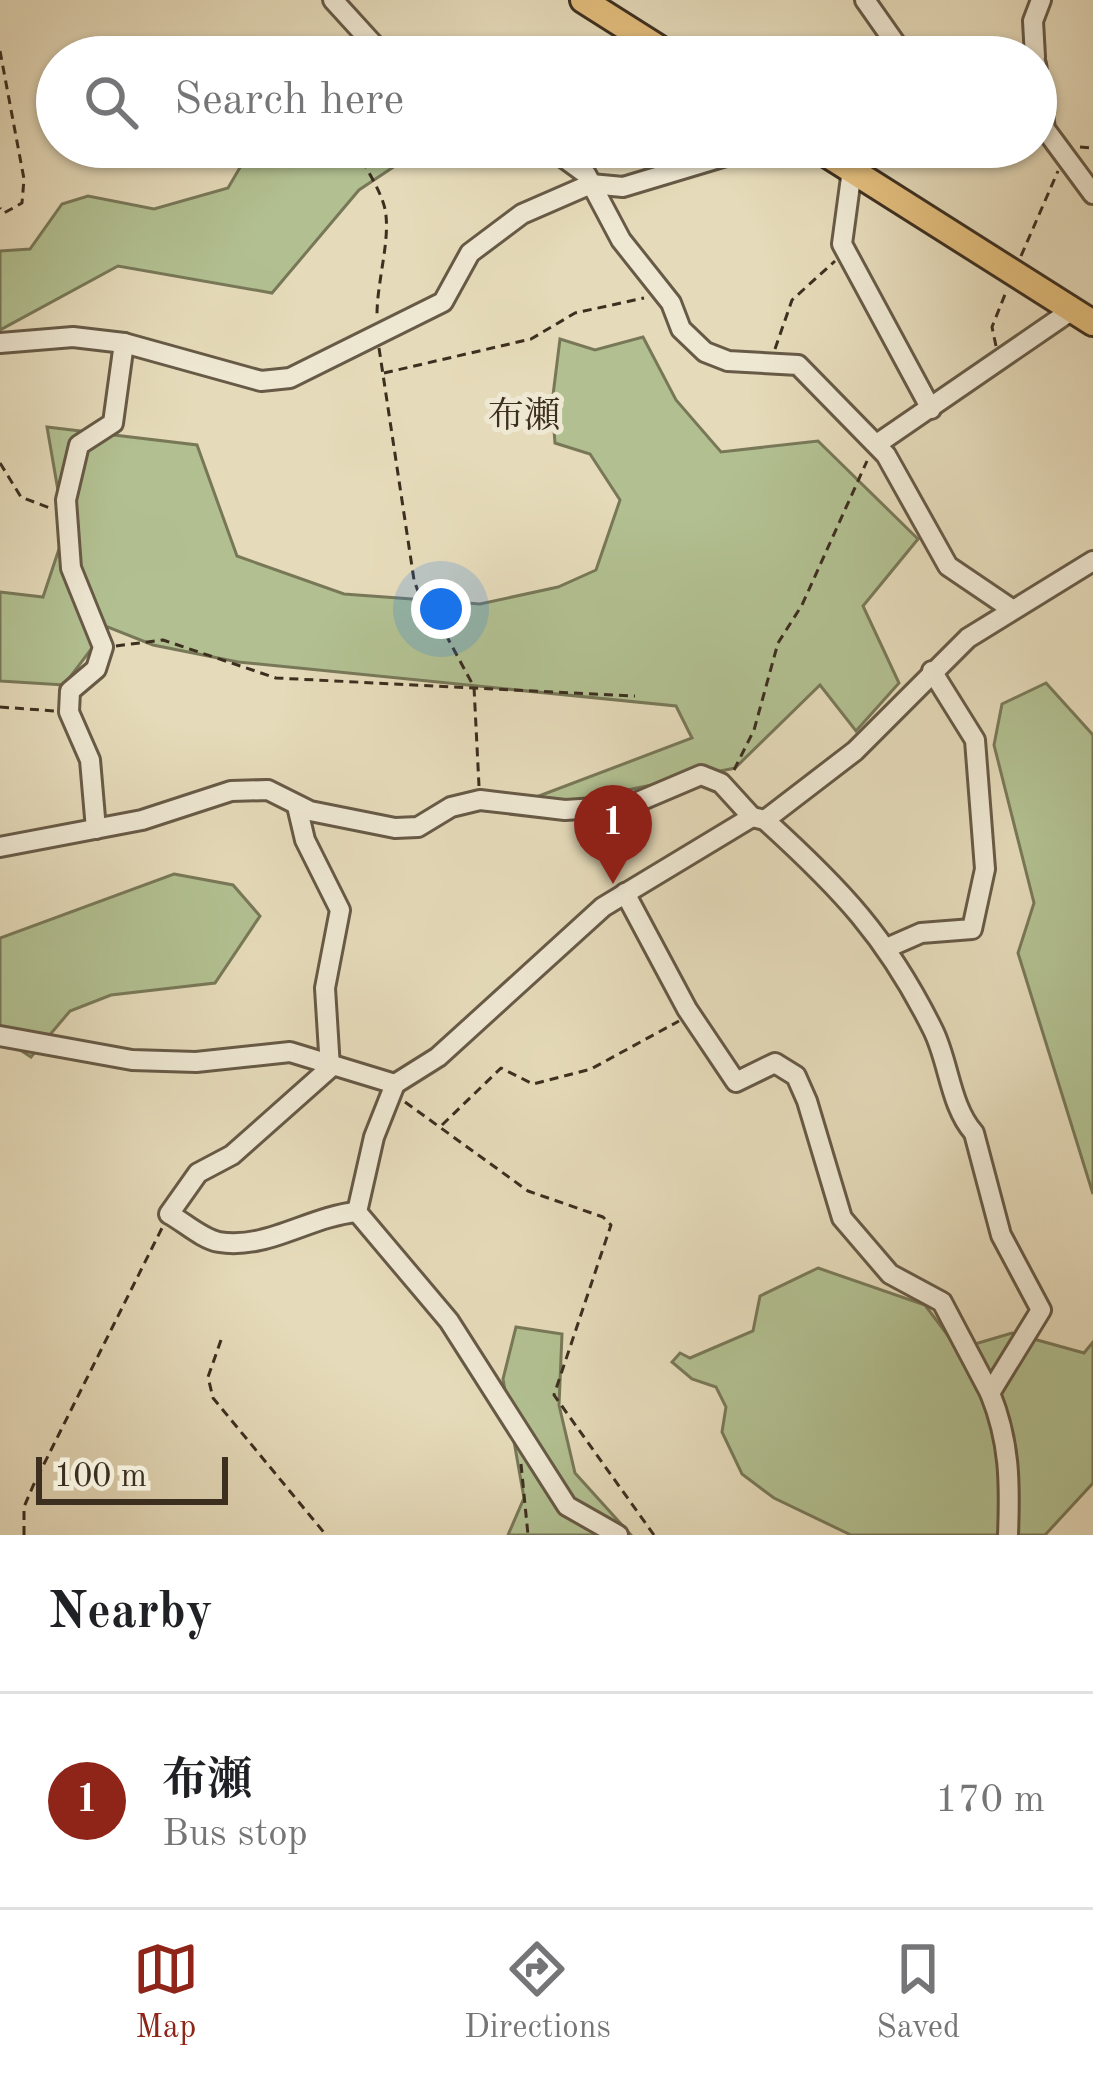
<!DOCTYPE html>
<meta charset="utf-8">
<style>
body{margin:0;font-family:"Old Standard TT","Noto Serif JP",serif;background:#f2f2f2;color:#202124}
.scale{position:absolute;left:36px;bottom:30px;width:192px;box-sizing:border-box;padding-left:12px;border:6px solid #3d2f20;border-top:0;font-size:33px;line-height:42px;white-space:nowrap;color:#3d2f20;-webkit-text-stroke:9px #eee7d2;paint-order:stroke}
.you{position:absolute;left:441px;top:609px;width:42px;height:42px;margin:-30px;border:9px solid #fff;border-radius:50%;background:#1a73e8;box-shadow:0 0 0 18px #1a73e833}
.badge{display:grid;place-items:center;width:78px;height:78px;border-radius:50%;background:#8f2418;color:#fff;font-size:39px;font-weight:700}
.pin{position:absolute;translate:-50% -99px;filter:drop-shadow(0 3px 6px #0008)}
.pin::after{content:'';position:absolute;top:63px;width:42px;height:36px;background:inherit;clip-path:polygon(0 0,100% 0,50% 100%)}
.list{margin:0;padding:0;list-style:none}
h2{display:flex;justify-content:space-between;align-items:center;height:156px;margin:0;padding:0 48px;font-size:51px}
h2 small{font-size:39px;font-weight:400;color:#757577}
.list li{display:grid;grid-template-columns:78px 1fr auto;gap:36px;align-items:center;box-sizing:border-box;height:216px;padding:0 48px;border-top:3px solid #e0e0e0}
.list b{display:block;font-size:45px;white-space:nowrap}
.list p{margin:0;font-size:39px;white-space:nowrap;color:#757577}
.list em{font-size:39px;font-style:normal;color:#757577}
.icon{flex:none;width:66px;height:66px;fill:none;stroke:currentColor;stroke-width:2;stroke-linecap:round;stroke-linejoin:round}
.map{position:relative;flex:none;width:1093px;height:1535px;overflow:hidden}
.search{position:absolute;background:#fff;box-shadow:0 3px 9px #0004;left:36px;right:36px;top:36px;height:132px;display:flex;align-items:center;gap:30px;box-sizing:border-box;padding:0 42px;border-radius:66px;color:#757577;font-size:45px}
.sheet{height:372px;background:#fff}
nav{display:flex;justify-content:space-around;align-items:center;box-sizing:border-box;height:168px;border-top:3px solid #e0e0e0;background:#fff;font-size:33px;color:#757577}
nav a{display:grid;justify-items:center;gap:6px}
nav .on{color:#8f2418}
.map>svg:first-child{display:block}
</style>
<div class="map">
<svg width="1093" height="1535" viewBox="0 0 1093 1535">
<rect width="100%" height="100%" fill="#e5dab9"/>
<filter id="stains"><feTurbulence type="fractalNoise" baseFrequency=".00167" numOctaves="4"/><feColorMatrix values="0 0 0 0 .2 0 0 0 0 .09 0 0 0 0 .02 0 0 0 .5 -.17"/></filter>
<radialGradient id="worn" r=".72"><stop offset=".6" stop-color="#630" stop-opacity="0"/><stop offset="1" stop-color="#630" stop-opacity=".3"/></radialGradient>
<g fill="#b2c091" stroke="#787858" stroke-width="3">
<polygon points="252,147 406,147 410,156 359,190 272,293 118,266 0,330 0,251 30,249 62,204 88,196 154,209 228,188"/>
<polygon points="643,337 676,400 721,452 818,441 918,539 863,606 899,683 856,731 820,685 735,768 534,809 531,799 692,738 676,706 238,662 153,645 108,627 64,685 0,681 0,592 43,597 65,531 47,427 197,445 237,556 344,594 480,604 558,587 596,570 620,500 590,454 555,443 552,403 560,339 595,350"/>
<polygon points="1046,683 1093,735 1093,1194 1018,953 1034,903 994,745 1002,704"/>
<polygon points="174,874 233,885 260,916 215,983 111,995 70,1011 31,1057 0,1037 0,938"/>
<polygon points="818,1268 925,1305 958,1349 1012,1333 1084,1353 1093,1342 1093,1483 1045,1535 851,1535 774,1498 742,1474 722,1432 726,1407 716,1387 692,1379 672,1362 680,1353 690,1358 753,1331 760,1296"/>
<polygon points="516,1327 562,1334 559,1405 575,1473 631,1535 508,1535 524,1498 503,1379"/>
</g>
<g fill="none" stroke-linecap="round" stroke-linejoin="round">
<defs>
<g id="minor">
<polyline points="333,0 385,57"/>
<polyline points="865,0 905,57"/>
<polyline points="1035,57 1033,21 1041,0"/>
<polyline points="1036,64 1045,129 1093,194"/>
<polyline points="549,147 586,174 621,240 671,303 681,329 705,352 728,361 798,365 886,455 948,566 1010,608"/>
<polyline points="852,170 842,244 931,409"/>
<polyline points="0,343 73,337 124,343 261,381 290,378 443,302 470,253 522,214 591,184 623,187 756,147"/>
<polyline points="877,444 1072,310"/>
<path d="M297,806l8,34 35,70 -15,78 5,80 -98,87 -34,18 -29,41c15,8 33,25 50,28 48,8 91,-26 138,-30"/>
<path d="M765,820c76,69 122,117 168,210 16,32 17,76 41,103l27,102 40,75 -51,83c20,49 20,90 18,142"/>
<polyline points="96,829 90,760 69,712 70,691 96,669 103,647 71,568 66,500 79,445 113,423 124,343"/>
<polyline points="0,847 142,820 231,791 268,790 310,811 395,828 418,827 451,807 480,800 565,810 628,806 701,775 721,783 752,817"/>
<polyline points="625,893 687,1009 736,1082 775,1063 796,1076 807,1101 842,1218 890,1274 942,1302 990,1393"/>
<polyline points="889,947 921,933 972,929 985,869 975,740 932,671"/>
<polyline points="0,1036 132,1060 196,1062 290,1052 395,1084 438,1057 603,907 752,817 765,820 855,751 968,638 1093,561"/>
<polyline points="395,1084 374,1137 357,1212 449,1321 567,1506 618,1535"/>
</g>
<g id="major">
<polyline points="583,0 673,57"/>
<polyline points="815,147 1093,323"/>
</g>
</defs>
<use href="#minor" stroke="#675a46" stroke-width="24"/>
<use href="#major" stroke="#3d2f20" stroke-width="30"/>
<g stroke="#3d2f20" stroke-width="3" stroke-dasharray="9 6" stroke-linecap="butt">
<polyline points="0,51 24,179 22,203 4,213 0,208"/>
<path d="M355,147c9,19 25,41 30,62 6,30 -8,71 -8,106"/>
<polyline points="1080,147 1093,148"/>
<polyline points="1021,256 1058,171"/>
<polyline points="996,346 992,327 1006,292"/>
<polyline points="379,348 414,580 428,620 446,635 474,687 479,786"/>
<polyline points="775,349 792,300 835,261"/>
<polyline points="384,373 531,339 575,313 644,298"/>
<polyline points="0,463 21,497 50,508"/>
<polyline points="116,646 163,640 276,678 635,696"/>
<polyline points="0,707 55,711"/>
<polyline points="734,770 754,730 778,643 802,605 867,461"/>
<polyline points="405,1102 528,1191 603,1217 611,1225 554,1395 654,1535"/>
<polyline points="442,1125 501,1068 533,1084 591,1069 679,1021"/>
<polyline points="221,1340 208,1377 213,1398 326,1535"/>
<polyline points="521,1464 528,1535"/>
<polyline points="24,1535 24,1507 33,1486 163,1226"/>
</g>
<use href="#minor" stroke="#eee7d2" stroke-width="18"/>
<use href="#major" stroke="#e2bd7c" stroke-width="24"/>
</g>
<g text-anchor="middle" stroke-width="10" stroke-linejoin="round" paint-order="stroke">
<g font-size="36" fill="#3d2f20" stroke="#eee7d2">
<text x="524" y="427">布瀬</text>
</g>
</g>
<rect width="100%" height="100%" filter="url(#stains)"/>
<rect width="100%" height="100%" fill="url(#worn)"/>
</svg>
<div class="scale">100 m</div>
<div class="you"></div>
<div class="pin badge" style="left:613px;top:884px">1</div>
<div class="search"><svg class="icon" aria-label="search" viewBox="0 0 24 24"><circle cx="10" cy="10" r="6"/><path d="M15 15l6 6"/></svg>Search here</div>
</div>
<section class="sheet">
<h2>Nearby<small></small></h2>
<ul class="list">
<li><span class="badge">1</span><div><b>布瀬</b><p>Bus stop</p></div><em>170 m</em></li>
</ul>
</section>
<nav>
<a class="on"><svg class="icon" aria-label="map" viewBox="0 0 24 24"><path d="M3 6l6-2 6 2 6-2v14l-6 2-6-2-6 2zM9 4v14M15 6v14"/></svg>Map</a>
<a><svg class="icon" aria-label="directions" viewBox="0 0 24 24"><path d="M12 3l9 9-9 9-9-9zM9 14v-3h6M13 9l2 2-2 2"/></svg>Directions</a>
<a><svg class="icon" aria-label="saved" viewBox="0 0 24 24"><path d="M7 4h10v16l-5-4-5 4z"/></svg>Saved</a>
</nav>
